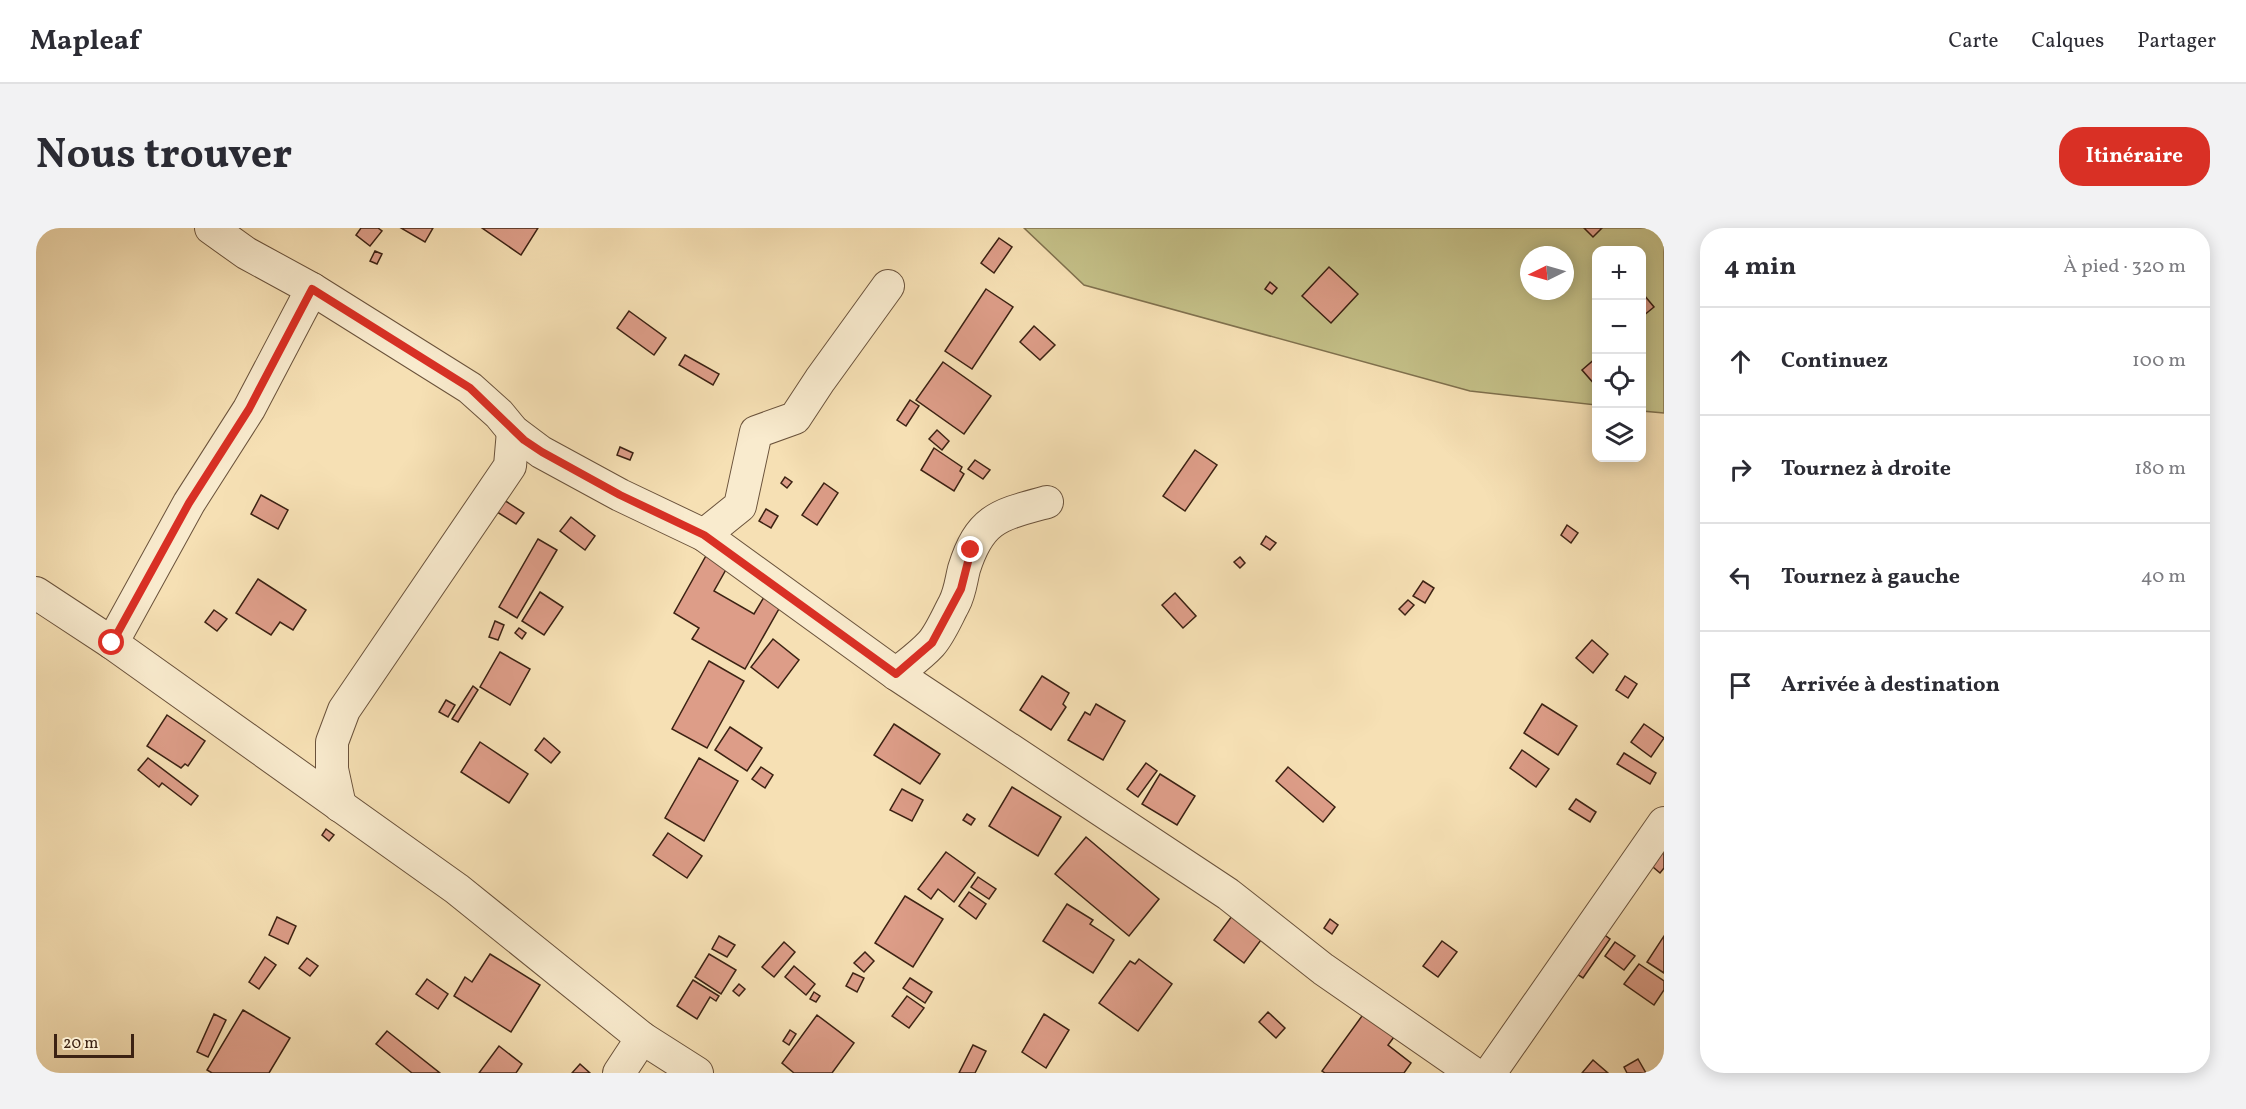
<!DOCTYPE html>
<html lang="fr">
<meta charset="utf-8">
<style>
body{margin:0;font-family:Vollkorn,serif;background:#f2f2f3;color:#2b2b33}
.controls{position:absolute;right:18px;top:18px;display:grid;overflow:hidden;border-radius:12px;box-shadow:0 3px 15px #0003}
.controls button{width:54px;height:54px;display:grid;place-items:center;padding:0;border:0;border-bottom:2px solid #e1e1e2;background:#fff;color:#2b2b33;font:30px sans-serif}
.compass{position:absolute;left:1484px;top:18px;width:54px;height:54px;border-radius:50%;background:#fff;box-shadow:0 3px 15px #0003;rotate:265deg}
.scale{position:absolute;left:18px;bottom:15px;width:80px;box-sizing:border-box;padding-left:6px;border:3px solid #3c2213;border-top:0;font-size:16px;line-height:21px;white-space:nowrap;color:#3c2213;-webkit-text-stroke:4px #f9ebce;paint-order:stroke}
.stop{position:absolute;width:18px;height:18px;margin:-14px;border:4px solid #d93025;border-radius:50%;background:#fff}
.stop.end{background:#d93025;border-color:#fff;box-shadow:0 2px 6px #0008}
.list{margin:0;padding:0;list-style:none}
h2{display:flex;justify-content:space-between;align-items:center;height:78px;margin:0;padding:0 24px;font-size:26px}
h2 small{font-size:20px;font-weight:400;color:#7c7c81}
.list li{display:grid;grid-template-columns:39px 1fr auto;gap:18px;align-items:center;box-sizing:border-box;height:108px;padding:0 24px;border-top:2px solid #e1e1e2}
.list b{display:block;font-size:22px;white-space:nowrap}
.list em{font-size:20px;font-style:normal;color:#7c7c81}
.icon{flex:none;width:33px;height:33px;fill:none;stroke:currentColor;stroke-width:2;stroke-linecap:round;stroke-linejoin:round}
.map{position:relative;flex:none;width:1628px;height:845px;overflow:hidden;border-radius:24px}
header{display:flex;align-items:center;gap:36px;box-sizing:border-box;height:84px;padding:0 30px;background:#fff;border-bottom:2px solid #e1e1e2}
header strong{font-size:28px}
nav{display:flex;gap:33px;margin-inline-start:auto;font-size:21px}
.intro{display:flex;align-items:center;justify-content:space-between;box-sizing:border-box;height:144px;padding:0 36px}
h1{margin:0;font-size:42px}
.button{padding:15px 27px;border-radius:24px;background:#d93025;color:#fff;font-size:21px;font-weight:700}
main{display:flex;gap:36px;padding:0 36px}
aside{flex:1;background:#fff;border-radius:24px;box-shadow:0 3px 15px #0003}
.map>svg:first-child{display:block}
</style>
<header>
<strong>Mapleaf</strong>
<nav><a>Carte</a><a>Calques</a><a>Partager</a></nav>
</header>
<div class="intro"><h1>Nous trouver</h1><a class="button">Itinéraire</a></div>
<main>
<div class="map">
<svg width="1628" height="845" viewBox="0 0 1628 845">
<rect width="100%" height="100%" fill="#f6e0b4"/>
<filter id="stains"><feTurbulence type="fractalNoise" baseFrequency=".00333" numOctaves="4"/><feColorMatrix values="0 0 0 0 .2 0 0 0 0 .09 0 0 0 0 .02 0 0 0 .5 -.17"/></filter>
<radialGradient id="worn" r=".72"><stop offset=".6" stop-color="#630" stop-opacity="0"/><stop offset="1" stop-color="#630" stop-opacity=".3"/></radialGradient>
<path fill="#c4c088" stroke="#80714e" stroke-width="1.5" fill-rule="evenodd" d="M988,0h640v185l-22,-2v-161h-46v155l-126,-14 -386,-106zM1493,27h36v36h-36z"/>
<g fill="#dd9d88" stroke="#3c2213" stroke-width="1.5">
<polygon points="325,0 342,0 346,3 334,18 320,7"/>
<polygon points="365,0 397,0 389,14"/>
<polygon points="446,0 502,0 485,27"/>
<polygon points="1548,0 1566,0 1557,9"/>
<polygon points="963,10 976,19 958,45 945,35"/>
<polygon points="339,23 346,26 341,36 334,33"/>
<polygon points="1293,39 1322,66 1295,95 1266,68"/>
<polygon points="1234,54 1241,60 1236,66 1229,61"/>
<polygon points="950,61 977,79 936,141 909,123"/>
<polygon points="1608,67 1618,79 1607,88 1606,85 1606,69"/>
<polygon points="593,83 630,110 618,127 581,100"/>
<polygon points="998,98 1019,117 1004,132 984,114"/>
<polygon points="649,127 683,146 677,157 643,137"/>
<polygon points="1560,130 1560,158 1546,142"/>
<polygon points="907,134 955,168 928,206 880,172"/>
<polygon points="874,172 883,178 870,198 861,192"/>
<polygon points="901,202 913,213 906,222 893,211"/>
<polygon points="584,219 597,225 594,232 581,227"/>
<polygon points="898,220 926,239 924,243 928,246 918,263 885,242"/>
<polygon points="1159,222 1181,237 1149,283 1127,268"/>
<polygon points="939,232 954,242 947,251 932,241"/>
<polygon points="749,249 756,254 751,260 745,255"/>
<polygon points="788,255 802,265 781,297 766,287"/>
<polygon points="225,267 252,282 242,301 215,286"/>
<polygon points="468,272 488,285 480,296 461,284"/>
<polygon points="730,281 742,288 735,300 723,293"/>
<polygon points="535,289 559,308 549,322 524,303"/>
<polygon points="1531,297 1542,305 1535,315 1525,307"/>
<polygon points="1230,308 1240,315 1234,322 1225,316"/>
<polygon points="502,311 521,322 481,390 463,379"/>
<polygon points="671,326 692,338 678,363 718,386 728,369 744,379 709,441 656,411 663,400 638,385"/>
<polygon points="1204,329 1209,335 1204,340 1198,334"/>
<polygon points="222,351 270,382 257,402 244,394 235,407 200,385"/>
<polygon points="1387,353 1398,360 1389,375 1377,368"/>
<polygon points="504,364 527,379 508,407 486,393"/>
<polygon points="1139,365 1160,388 1147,400 1126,377"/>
<polygon points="1372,372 1378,377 1369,387 1363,381"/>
<polygon points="178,382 191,391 181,403 169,394"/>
<polygon points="459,393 468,397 462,412 453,409"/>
<polygon points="483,400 490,405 486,411 479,405"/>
<polygon points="737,411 763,432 742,460 715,439"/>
<polygon points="1556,412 1572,426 1557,445 1540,430"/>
<polygon points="464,424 494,441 474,477 444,459"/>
<polygon points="673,433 708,453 671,520 636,501"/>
<polygon points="1006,448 1033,465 1027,476 1030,479 1015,502 984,482"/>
<polygon points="1589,448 1601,456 1592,470 1580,462"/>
<polygon points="437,458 442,462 422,494 416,491"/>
<polygon points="410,472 419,477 412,489 403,484"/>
<polygon points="1060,476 1089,493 1067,532 1032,512 1049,484 1054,487"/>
<polygon points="1506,476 1541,498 1522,527 1488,505"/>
<polygon points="131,487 169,513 152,538 149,536 145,540 111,518"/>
<polygon points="858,496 904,526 884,556 838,527"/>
<polygon points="1608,496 1628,510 1615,529 1595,514"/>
<polygon points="694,499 726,520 711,543 679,522"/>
<polygon points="508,510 524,524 515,535 499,522"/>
<polygon points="444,514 492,546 473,575 425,544"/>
<polygon points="1486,522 1513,541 1500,559 1474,540"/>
<polygon points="1588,525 1620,545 1614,556 1581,536"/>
<polygon points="112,530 162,568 155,577 126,555 123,559 102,542"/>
<polygon points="663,530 702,553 668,613 629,590"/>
<polygon points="1110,535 1121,543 1102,569 1091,561"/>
<polygon points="725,539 737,547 729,560 716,551"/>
<polygon points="1252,539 1299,579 1287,594 1240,553"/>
<polygon points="1124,546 1159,568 1141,597 1106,576"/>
<polygon points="976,559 1025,589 1002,628 953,598"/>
<polygon points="866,561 887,572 876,593 854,582"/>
<polygon points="1540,571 1560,584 1554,594 1533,581"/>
<polygon points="931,586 939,591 935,597 927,592"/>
<polygon points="290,601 298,607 293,613 286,607"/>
<polygon points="632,605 666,628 651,650 617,627"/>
<polygon points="1050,609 1123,671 1093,708 1019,646"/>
<polygon points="1628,622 1628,640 1624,645 1610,633"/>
<polygon points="910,624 939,645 918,674 902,661 895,671 882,661"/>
<polygon points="942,649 960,661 953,671 935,659"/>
<polygon points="933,664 950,676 940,691 923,678"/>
<polygon points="869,668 907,691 877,739 839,715"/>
<polygon points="1031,676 1057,692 1054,696 1078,712 1057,745 1007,713"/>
<polygon points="1196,688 1225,712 1208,735 1178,712"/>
<polygon points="241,689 260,698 252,716 233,707"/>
<polygon points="1294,691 1302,697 1296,706 1288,700"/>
<polygon points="1563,703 1574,711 1547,750 1536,743"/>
<polygon points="683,708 699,717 691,729 676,721"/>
<polygon points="1628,708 1628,745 1611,734"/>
<polygon points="1406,713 1421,724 1402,749 1387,738"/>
<polygon points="748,714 759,724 738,749 726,739"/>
<polygon points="1579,714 1599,728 1588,742 1569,728"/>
<polygon points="829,724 838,733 828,744 818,735"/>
<polygon points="454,726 504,757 475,804 418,768 429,749 436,754"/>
<polygon points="673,726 700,742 685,766 659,749"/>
<polygon points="229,729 240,737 223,761 213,754"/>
<polygon points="271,730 282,738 274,748 263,740"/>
<polygon points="1103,731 1136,756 1102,803 1063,775 1094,733 1099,736"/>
<polygon points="1603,736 1628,753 1628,762 1618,777 1588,756"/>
<polygon points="758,738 779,756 770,767 749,749"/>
<polygon points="817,745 828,750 821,764 810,758"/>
<polygon points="874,750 896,764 889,775 867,760"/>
<polygon points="391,751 412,766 402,781 380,766"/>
<polygon points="657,752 683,768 680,773 674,769 661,791 641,778"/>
<polygon points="703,756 709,761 703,768 697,763"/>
<polygon points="778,764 784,768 780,774 774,771"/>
<polygon points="871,768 888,780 873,800 856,788"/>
<polygon points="1334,777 1361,805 1352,817 1375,835 1368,845 1289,845 1286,843"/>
<polygon points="207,782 254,810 233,845 176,845 171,842"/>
<polygon points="1232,784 1249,800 1240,810 1223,794"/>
<polygon points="178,786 190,792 172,829 161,824"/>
<polygon points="1008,786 1033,802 1010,840 986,824"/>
<polygon points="781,787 818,815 796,845 758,845 746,835"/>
<polygon points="754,802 760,806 753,817 747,813"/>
<polygon points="351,803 404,845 376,845 340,816"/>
<polygon points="937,817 950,823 939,845 923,845"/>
<polygon points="463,818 486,836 480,845 443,845"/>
<polygon points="1602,831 1610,845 1591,845 1588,839"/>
<polygon points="1557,832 1572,845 1546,845"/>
<polygon points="544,836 554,845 536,845"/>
</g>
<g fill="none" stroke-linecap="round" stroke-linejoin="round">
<defs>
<g id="minor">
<polyline points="175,0 210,25 276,61 434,160 463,186 477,203 505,224 584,267 668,307 860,446 1192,666 1287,741 1437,845"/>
<polyline points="668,307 704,278 720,204 759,190 784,152 852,58"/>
<polyline points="0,365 76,415 421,661 606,810 661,845"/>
<polyline points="76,415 153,275 213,181 276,61"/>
<path d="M860,446c11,-9 25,-19 35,-30 9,-10 16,-27 23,-40 6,-11 7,-23 10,-35 16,-51 35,-54 83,-67"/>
<polyline points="304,578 296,541 296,514 308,482 474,238 477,203"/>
<polyline points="583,845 606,810"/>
<polyline points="1454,845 1628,595"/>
</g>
</defs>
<use href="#minor" stroke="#6a523b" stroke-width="34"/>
<use href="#minor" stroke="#f9ebce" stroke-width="32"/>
</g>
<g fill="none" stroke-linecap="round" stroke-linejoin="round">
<polyline stroke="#d93025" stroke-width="8" points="76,415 153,275 213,181 276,61 434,160 488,212 506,224 584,267 668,307 860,446 896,415 925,361 935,322"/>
</g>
<rect width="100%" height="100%" filter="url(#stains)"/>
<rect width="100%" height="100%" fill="url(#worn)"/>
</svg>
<div class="controls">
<button>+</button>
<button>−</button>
<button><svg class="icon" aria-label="locate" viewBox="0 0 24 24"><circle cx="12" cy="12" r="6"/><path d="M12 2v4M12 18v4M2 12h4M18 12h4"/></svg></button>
<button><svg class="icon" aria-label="layers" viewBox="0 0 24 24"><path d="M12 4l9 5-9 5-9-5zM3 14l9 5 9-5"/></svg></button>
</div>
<svg class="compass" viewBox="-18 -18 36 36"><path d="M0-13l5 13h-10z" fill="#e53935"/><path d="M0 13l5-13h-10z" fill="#7c7c81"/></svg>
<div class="scale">20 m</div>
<div class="stop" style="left:76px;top:415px"></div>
<div class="stop end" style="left:935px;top:322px"></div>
</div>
<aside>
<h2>4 min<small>À pied · 320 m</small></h2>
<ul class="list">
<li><svg class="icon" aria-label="ahead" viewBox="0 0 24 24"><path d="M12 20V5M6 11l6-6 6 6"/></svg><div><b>Continuez</b></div><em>100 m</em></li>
<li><svg class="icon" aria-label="right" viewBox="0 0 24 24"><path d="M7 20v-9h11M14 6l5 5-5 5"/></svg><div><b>Tournez à droite</b></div><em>180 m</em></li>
<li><svg class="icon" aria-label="left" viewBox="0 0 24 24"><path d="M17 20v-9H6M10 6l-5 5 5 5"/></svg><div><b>Tournez à gauche</b></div><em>40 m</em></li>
<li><svg class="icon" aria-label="arrive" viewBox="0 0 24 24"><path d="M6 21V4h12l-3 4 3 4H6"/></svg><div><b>Arrivée à destination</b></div></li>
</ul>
</aside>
</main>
